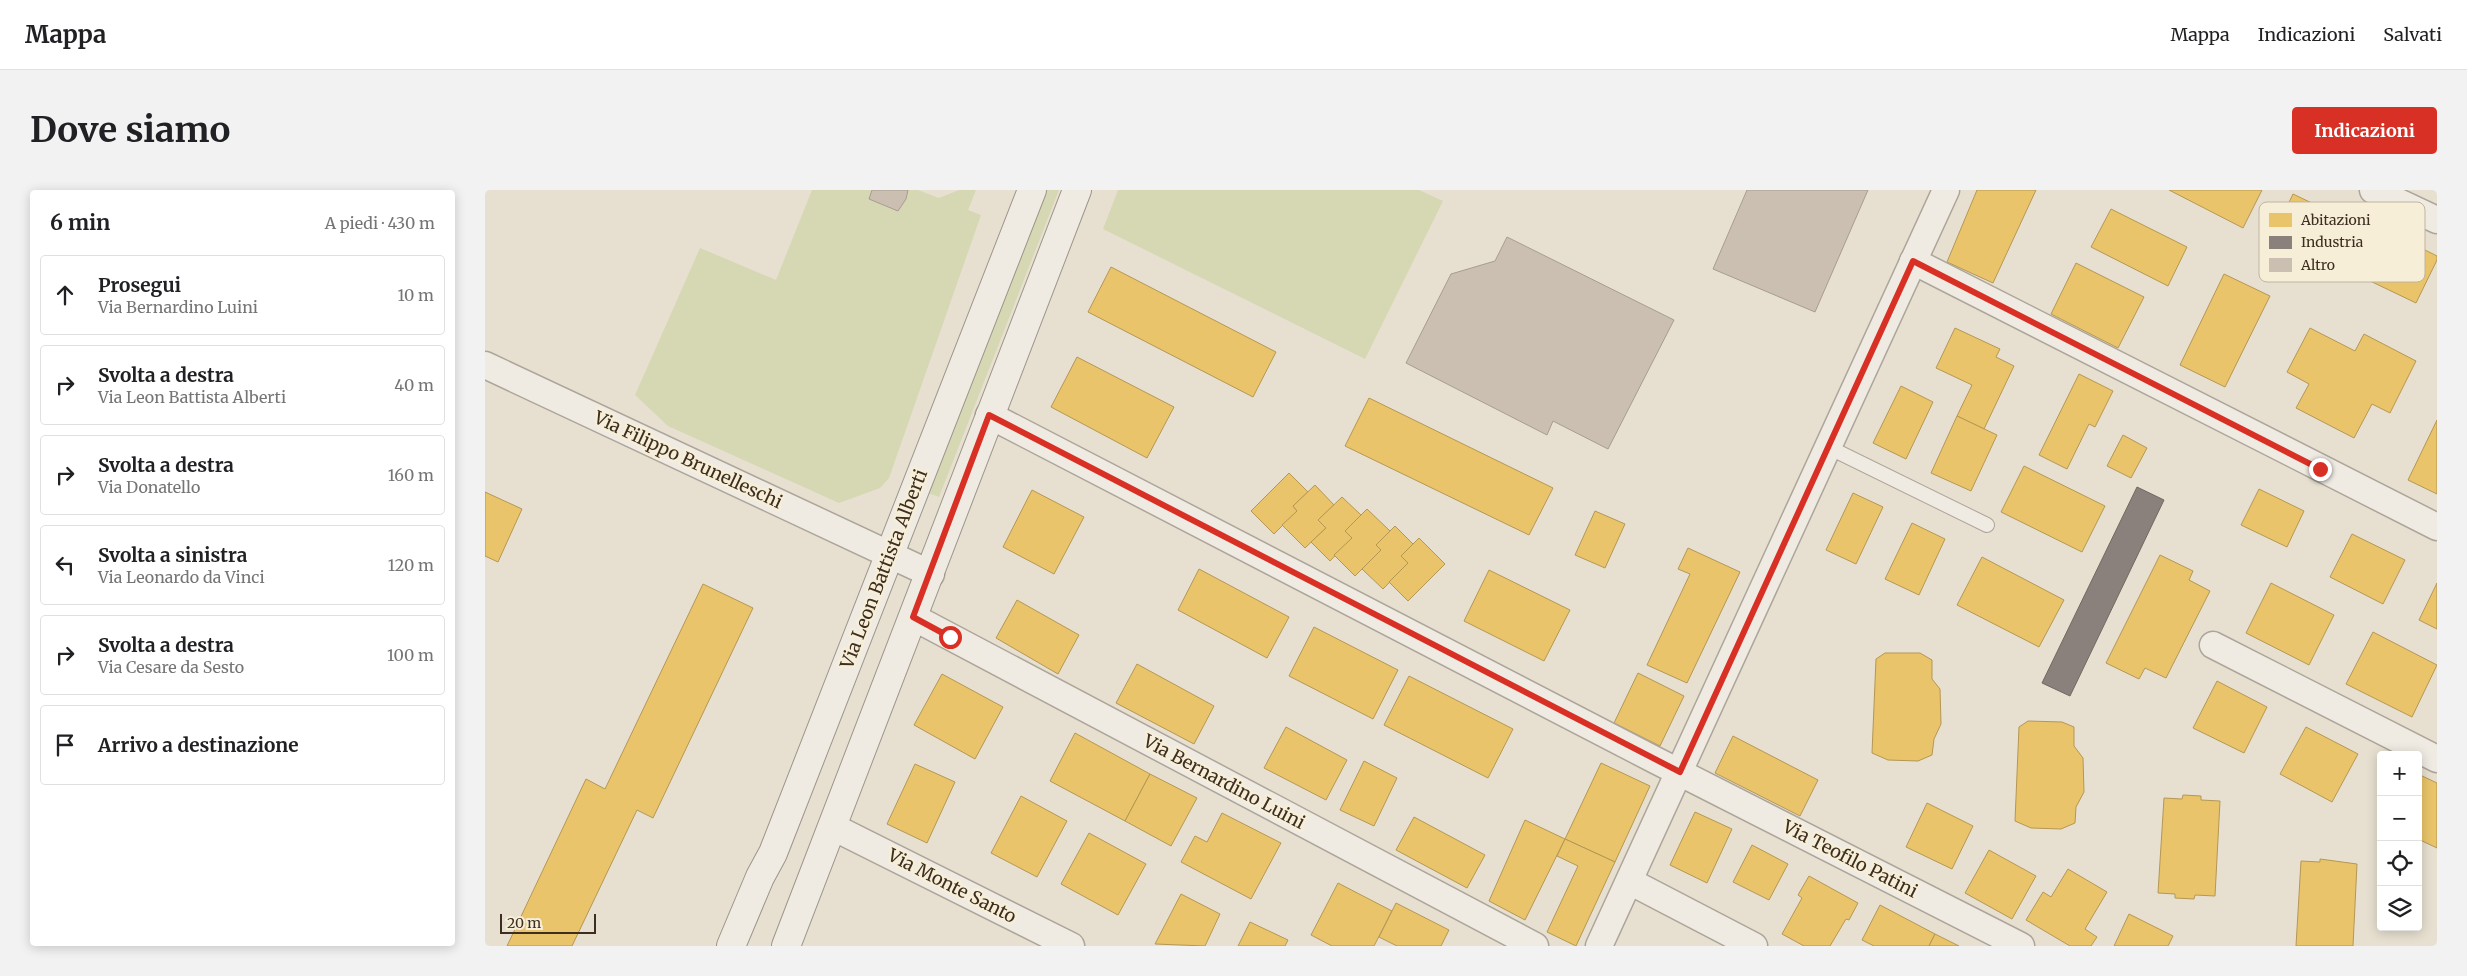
<!DOCTYPE html>
<html lang="it">
<meta charset="utf-8">
<style>
body{margin:0;font-family:Merriweather,serif;background:#f2f2f2;color:#202124}
.controls{position:absolute;right:15px;bottom:15px;display:grid;overflow:hidden;border-radius:5px;box-shadow:0 2px 12px #0003}
.controls button{width:45px;height:45px;display:grid;place-items:center;padding:0;border:0;border-bottom:1px solid #e0e0e0;background:#fff;color:#202124;font:25px sans-serif}
.scale{position:absolute;left:15px;bottom:12px;width:96px;box-sizing:border-box;padding-left:5px;border:2px solid #3d2e20;border-top:0;font-size:14px;line-height:18px;white-space:nowrap;color:#3d2e20;-webkit-text-stroke:4px #f7eed8;paint-order:stroke}
.stop{position:absolute;width:15px;height:15px;margin:-11px;border:4px solid #d93025;border-radius:50%;background:#fff}
.stop.end{background:#d93025;border-color:#fff;box-shadow:0 1px 5px #0008}
.list{margin:0;padding:0;list-style:none}
h2{display:flex;justify-content:space-between;align-items:center;height:65px;margin:0;padding:0 20px;font-size:21px}
h2 small{font-size:16px;font-weight:400;color:#757577}
.list li{display:grid;grid-template-columns:32px 1fr auto;gap:15px;align-items:center;box-sizing:border-box;height:80px;margin:0 10px 10px;padding:0 10px;border:1px solid #e0e0e0;border-radius:5px}
.list b{display:block;font-size:19px;white-space:nowrap}
.list p{margin:0;font-size:16px;white-space:nowrap;color:#757577}
.list em{font-size:16px;font-style:normal;color:#757577}
.icon{flex:none;width:28px;height:28px;fill:none;stroke:currentColor;stroke-width:2;stroke-linecap:round;stroke-linejoin:round}
.map{position:relative;flex:none;width:1952px;height:756px;overflow:hidden;border-radius:5px}
header{display:flex;align-items:center;gap:30px;box-sizing:border-box;height:70px;padding:0 25px;background:#fff;border-bottom:1px solid #e0e0e0}
header strong{font-size:24px}
nav{display:flex;gap:28px;margin-inline-start:auto;font-size:18px}
.intro{display:flex;align-items:center;justify-content:space-between;box-sizing:border-box;height:120px;padding:0 30px}
h1{margin:0;font-size:35px}
.button{padding:12px 22px;border-radius:5px;background:#d93025;color:#fff;font-size:18px;font-weight:700}
main{display:flex;gap:30px;padding:0 30px}
aside{flex:1;background:#fff;border-radius:5px;box-shadow:0 2px 12px #0003}
.map>svg:first-child{display:block}
</style>
<header>
<strong>Mappa</strong>
<nav><a>Mappa</a><a>Indicazioni</a><a>Salvati</a></nav>
</header>
<div class="intro"><h1>Dove siamo</h1><a class="button">Indicazioni</a></div>
<main>
<aside>
<h2>6 min<small>A piedi · 430 m</small></h2>
<ul class="list">
<li><svg class="icon" aria-label="ahead" viewBox="0 0 24 24"><path d="M12 20V5M6 11l6-6 6 6"/></svg><div><b>Prosegui</b><p>Via Bernardino Luini</p></div><em>10 m</em></li>
<li><svg class="icon" aria-label="right" viewBox="0 0 24 24"><path d="M7 20v-9h11M14 6l5 5-5 5"/></svg><div><b>Svolta a destra</b><p>Via Leon Battista Alberti</p></div><em>40 m</em></li>
<li><svg class="icon" aria-label="right" viewBox="0 0 24 24"><path d="M7 20v-9h11M14 6l5 5-5 5"/></svg><div><b>Svolta a destra</b><p>Via Donatello</p></div><em>160 m</em></li>
<li><svg class="icon" aria-label="left" viewBox="0 0 24 24"><path d="M17 20v-9H6M10 6l-5 5 5 5"/></svg><div><b>Svolta a sinistra</b><p>Via Leonardo da Vinci</p></div><em>120 m</em></li>
<li><svg class="icon" aria-label="right" viewBox="0 0 24 24"><path d="M7 20v-9h11M14 6l5 5-5 5"/></svg><div><b>Svolta a destra</b><p>Via Cesare da Sesto</p></div><em>100 m</em></li>
<li><svg class="icon" aria-label="arrive" viewBox="0 0 24 24"><path d="M6 21V4h12l-3 4 3 4H6"/></svg><div><b>Arrivo a destinazione</b></div></li>
</ul>
</aside>
<div class="map">
<svg width="1952" height="756" viewBox="0 0 1952 756">
<rect width="100%" height="100%" fill="#e7e0d1"/>
<g fill="#d6d7b3">
<polygon points="327,0 433,0 454,8 474,0 491,0 483,20 496,25 404,288 395,298 354,313 183,236 150,205 215,58 291,90"/>
<polygon points="560,0 574,0 454,307 443,303"/>
<polygon points="633,0 934,0 958,11 880,169 618,39"/>
</g>
<g fill="#e9c46a" stroke="#b59754">
<polygon points="1492,0 1551,0 1508,93 1462,72"/>
<polygon points="1684,0 1777,0 1758,38"/>
<polygon points="1808,4 1854,26 1831,72 1786,50"/>
<polygon points="1626,19 1702,57 1683,96 1606,57"/>
<polygon points="1904,42 1952,66 1952,70 1931,113 1881,89"/>
<polygon points="1591,73 1659,107 1633,158 1566,124"/>
<polygon points="626,77 791,162 768,207 603,122"/>
<polygon points="1739,84 1785,106 1740,197 1695,175"/>
<polygon points="1470,138 1515,159 1511,167 1529,176 1499,239 1472,226 1487,195 1451,178"/>
<polygon points="1825,138 1870,161 1879,144 1931,171 1905,223 1887,214 1869,248 1811,218 1824,194 1802,182"/>
<polygon points="592,167 689,217 662,268 566,217"/>
<polygon points="1594,184 1628,201 1610,237 1604,234 1582,279 1554,265"/>
<polygon points="1416,196 1448,212 1421,269 1388,253"/>
<polygon points="884,208 1068,298 1044,345 860,256"/>
<polygon points="1472,226 1512,245 1486,301 1446,283"/>
<polygon points="1952,230 1952,304 1923,290"/>
<polygon points="1638,245 1662,258 1646,288 1622,276"/>
<polygon points="1539,276 1620,316 1597,362 1516,322"/>
<polygon points="804,283 823,302 808,316 812,321 789,344 766,321"/>
<polygon points="830,295 849,315 833,330 841,338 820,358 797,335 812,321 808,316"/>
<polygon points="1774,299 1819,321 1802,357 1756,335"/>
<polygon points="547,300 599,327 569,384 518,357"/>
<polygon points="0,302 37,319 13,372 0,366"/>
<polygon points="1368,303 1398,317 1371,374 1341,360"/>
<polygon points="857,307 876,325 860,341 867,348 845,371 826,352 841,338 833,330"/>
<polygon points="882,319 905,341 891,355 896,360 870,386 849,365 867,348 860,341"/>
<polygon points="1110,321 1140,334 1120,378 1090,365"/>
<polygon points="1427,333 1460,349 1434,405 1400,389"/>
<polygon points="910,336 928,354 916,366 923,373 898,399 877,379 896,360 891,355"/>
<polygon points="1867,344 1920,370 1898,414 1845,387"/>
<polygon points="934,348 960,374 923,411 904,392 923,373 916,366"/>
<polygon points="1203,358 1255,382 1202,493 1162,475 1205,384 1193,379"/>
<polygon points="1675,365 1708,381 1704,390 1725,401 1681,488 1660,478 1654,489 1621,473"/>
<polygon points="1497,367 1579,410 1554,457 1472,415"/>
<polygon points="714,379 804,427 782,468 693,420"/>
<polygon points="1004,380 1085,420 1059,471 979,431"/>
<polygon points="1786,393 1849,425 1824,475 1761,443"/>
<polygon points="1952,393 1952,439 1934,430"/>
<polygon points="218,394 268,418 168,628 152,620 87,756 22,756 101,589 120,599"/>
<polygon points="532,410 594,445 573,484 511,448"/>
<polygon points="829,437 913,480 888,529 804,486"/>
<polygon points="1888,442 1952,475 1927,527 1861,494"/>
<polygon points="1400,463 1435,463 1447,470 1447,489 1455,499 1456,534 1449,549 1447,565 1433,571 1403,570 1387,563 1391,469"/>
<polygon points="652,474 729,516 709,554 631,513"/>
<polygon points="1153,483 1199,506 1175,556 1129,533"/>
<polygon points="457,484 518,517 490,569 429,535"/>
<polygon points="924,486 1028,539 1003,588 899,535"/>
<polygon points="1732,491 1782,517 1759,563 1708,538"/>
<polygon points="1543,531 1577,532 1589,537 1589,556 1598,568 1599,602 1591,617 1590,633 1576,639 1546,638 1530,631 1534,537"/>
<polygon points="801,537 862,570 841,610 779,578"/>
<polygon points="1821,537 1873,564 1847,612 1795,584"/>
<polygon points="590,543 665,584 640,631 565,591"/>
<polygon points="1248,546 1333,590 1315,626 1230,583"/>
<polygon points="879,571 912,588 889,636 855,620"/>
<polygon points="1116,573 1165,596 1130,672 1080,649"/>
<polygon points="430,574 470,592 442,653 402,634"/>
<polygon points="665,584 712,608 686,656 640,631"/>
<polygon points="1933,584 1952,593 1952,658 1933,649"/>
<polygon points="1698,605 1716,606 1716,610 1735,611 1730,706 1710,705 1709,709 1690,708 1690,704 1673,703 1679,608 1697,609"/>
<polygon points="536,606 582,631 552,687 506,663"/>
<polygon points="1442,613 1488,636 1467,679 1421,657"/>
<polygon points="1210,622 1247,639 1222,693 1185,675"/>
<polygon points="737,623 796,653 766,709 696,672 710,646 722,652"/>
<polygon points="929,627 1000,665 982,698 911,660"/>
<polygon points="1040,630 1080,649 1040,730 1004,711"/>
<polygon points="604,643 661,674 633,725 576,694"/>
<polygon points="1080,649 1130,672 1091,756 1062,742 1093,676 1072,666"/>
<polygon points="1267,655 1303,674 1284,710 1248,692"/>
<polygon points="1504,660 1551,686 1527,729 1480,703"/>
<polygon points="1835,669 1872,674 1868,756 1811,756 1816,671 1835,672"/>
<polygon points="1583,679 1622,702 1600,739 1612,747 1606,756 1585,756 1541,730 1558,702 1566,707"/>
<polygon points="1324,686 1373,713 1364,730 1361,729 1345,756 1319,756 1297,744 1317,708 1313,705"/>
<polygon points="853,693 907,721 889,756 847,756 826,745"/>
<polygon points="696,704 735,724 720,756 670,754"/>
<polygon points="911,713 964,740 956,756 912,756 894,747"/>
<polygon points="1395,715 1450,744 1444,756 1389,756 1377,750"/>
<polygon points="1644,724 1688,746 1683,756 1629,756"/>
<polygon points="765,732 803,750 800,756 753,756"/>
<polygon points="1450,744 1474,756 1444,756"/>
</g>
<polygon fill="#8a817c" stroke="#736860" points="1652,297 1679,310 1585,506 1557,493"/>
<g fill="#cbbfb2" stroke="#a89c90">
<polygon points="387,0 423,0 421,9 413,21 384,9"/>
<polygon points="1262,0 1383,0 1330,122 1228,79"/>
<polygon points="1022,47 1189,130 1123,259 1068,231 1062,245 921,173 966,84 1010,71"/>
</g>
<g fill="none" stroke-linecap="round" stroke-linejoin="round">
<defs>
<polyline id="lane" points="1343,257 1502,335"/>
<g id="street">
<polyline points="1888,0 1952,30"/>
<polyline points="1428,71 1952,337"/>
<polyline points="0,175 446,384"/>
<polyline points="504,225 1170,570 1536,756"/>
<polyline points="428,427 1050,756"/>
<polyline points="1728,455 1952,569"/>
<polyline points="348,637 586,756"/>
<polyline points="1146,692 1269,756"/>
<polyline points="1114,756 1461,0"/>
</g>
<g id="secondary">
<polyline points="246,756 275,687 288,663 547,0"/>
<polyline points="301,756 592,0"/>
</g>
</defs>
<use href="#lane" stroke="#ada599" stroke-width="16"/>
<use href="#street" stroke="#ada599" stroke-width="29"/>
<use href="#secondary" stroke="#9c958a" stroke-width="30"/>
<use href="#lane" stroke="#efebe3" stroke-width="14"/>
<use href="#street" stroke="#efebe3" stroke-width="26"/>
<use href="#secondary" stroke="#efebe3" stroke-width="28"/>
</g>
<g fill="none" stroke-linecap="round" stroke-linejoin="round">
<polyline stroke="#d93025" stroke-width="6" points="465,447 428,427 504,225 1195,582 1428,71 1835,279"/>
</g>
<g text-anchor="middle" stroke-width="5" stroke-linejoin="round" paint-order="stroke">
<g font-size="18" fill="#3d2e20" stroke="#f7eed8">
<text transform="translate(203 270) rotate(25)" y="6">Via Filippo Brunelleschi</text>
<text transform="translate(399 379) rotate(-69)" y="6">Via Leon Battista Alberti</text>
<text transform="translate(739 592) rotate(28)" y="6">Via Bernardino Luini</text>
<text transform="translate(1365 669) rotate(27)" y="6">Via Teofilo Patini</text>
<text transform="translate(467 696) rotate(27)" y="6">Via Monte Santo</text>
</g>
</g>
<rect x="1774" y="12" width="166" height="80" rx="8" fill="#f7eed8" stroke="#bfb4a1" stroke-width="1"/>
<rect x="1784" y="23" width="23" height="14" fill="#e9c46a"/>
<rect x="1784" y="46" width="23" height="13" fill="#8a817c"/>
<rect x="1784" y="68" width="23" height="14" fill="#cbbfb2"/>
<g font-size="14" fill="#3d2e20">
<text x="1816" y="35">Abitazioni</text>
<text x="1816" y="57">Industria</text>
<text x="1816" y="80">Altro</text>
</g>
</svg>
<div class="controls">
<button>+</button>
<button>−</button>
<button><svg class="icon" aria-label="locate" viewBox="0 0 24 24"><circle cx="12" cy="12" r="6"/><path d="M12 2v4M12 18v4M2 12h4M18 12h4"/></svg></button>
<button><svg class="icon" aria-label="layers" viewBox="0 0 24 24"><path d="M12 4l9 5-9 5-9-5zM3 14l9 5 9-5"/></svg></button>
</div>
<div class="scale">20 m</div>
<div class="stop" style="left:465px;top:447px"></div>
<div class="stop end" style="left:1835px;top:279px"></div>
</div>
</main>
